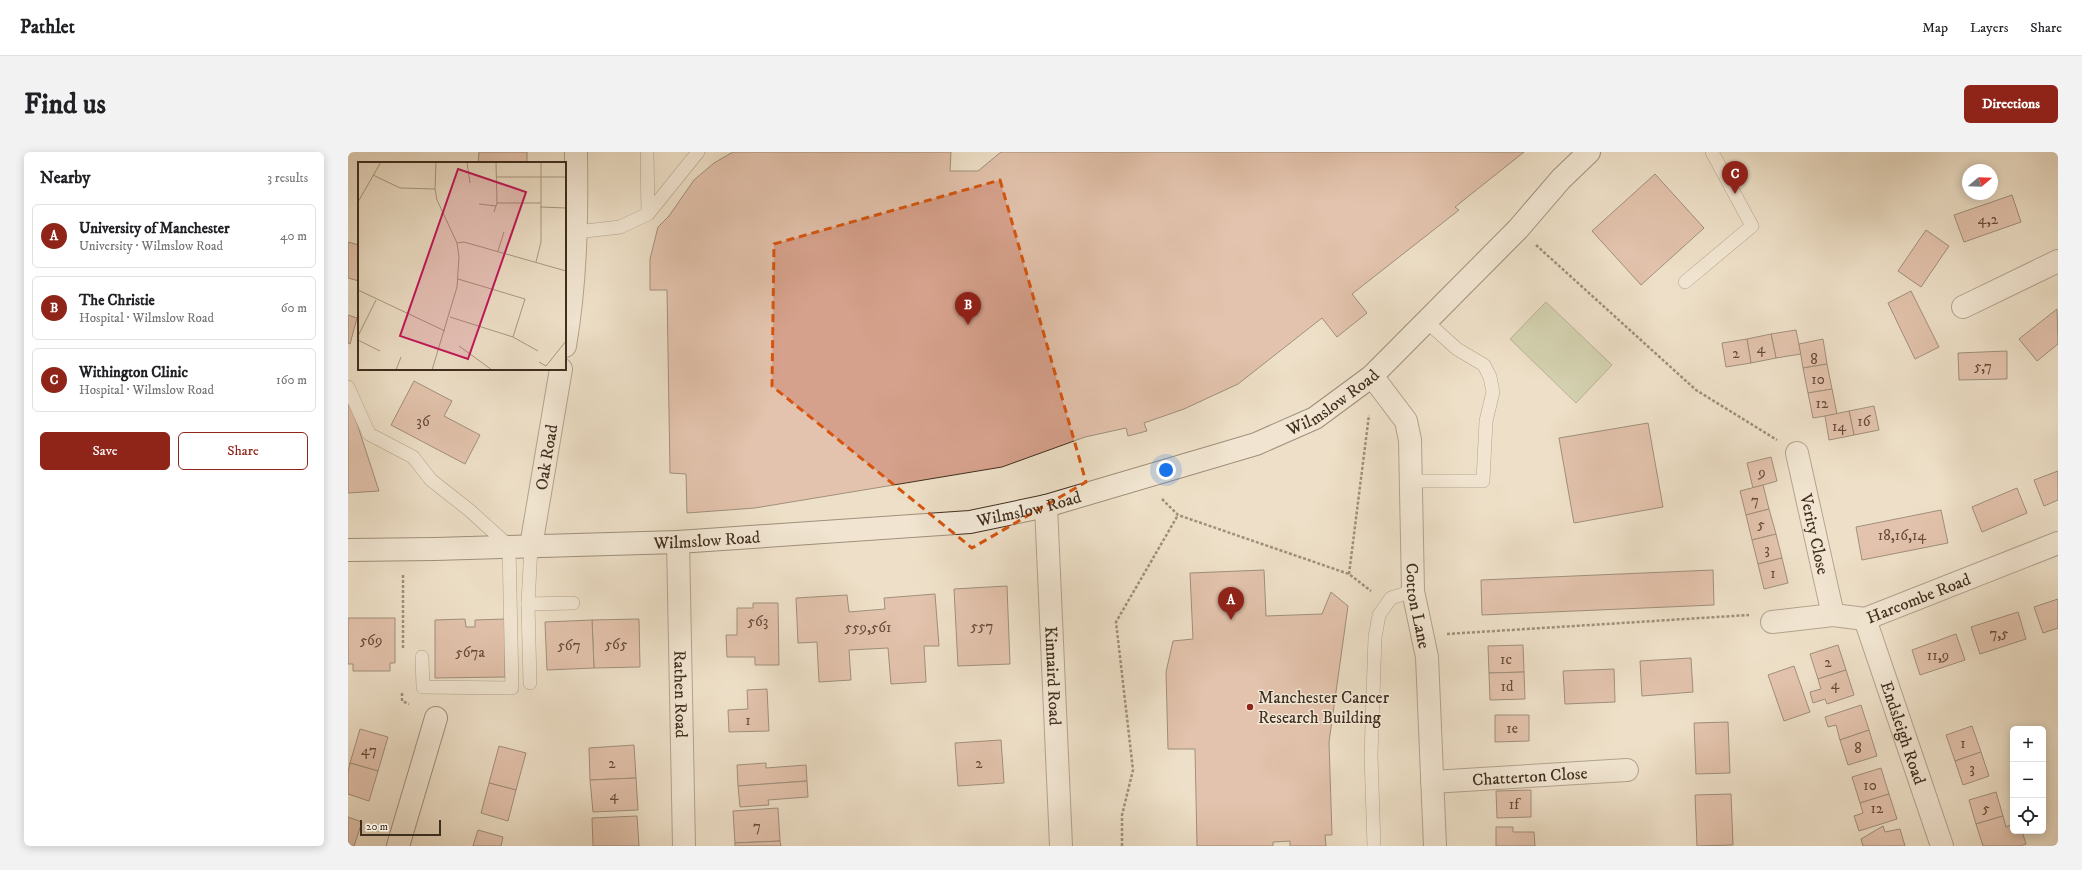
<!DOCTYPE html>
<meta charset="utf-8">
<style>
body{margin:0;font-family:"IM FELL DW Pica",serif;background:#f2f2f2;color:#202124}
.controls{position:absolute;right:12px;bottom:12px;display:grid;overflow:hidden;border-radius:6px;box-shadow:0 2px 10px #0003}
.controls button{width:36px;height:36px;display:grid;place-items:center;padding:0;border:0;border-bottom:1px solid #e0e0e0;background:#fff;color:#202124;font:20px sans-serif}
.compass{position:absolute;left:1614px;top:12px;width:36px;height:36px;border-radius:50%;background:#fff;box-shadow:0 2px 10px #0003;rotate:71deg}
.scale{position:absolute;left:12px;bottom:10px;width:81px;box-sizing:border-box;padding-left:4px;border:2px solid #402e1f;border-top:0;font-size:11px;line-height:14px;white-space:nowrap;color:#402e1f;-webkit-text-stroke:3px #f4ebdb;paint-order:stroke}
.you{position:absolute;left:818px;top:318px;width:14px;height:14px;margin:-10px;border:3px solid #fff;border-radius:50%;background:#1a73e8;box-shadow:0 0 0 6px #1a73e833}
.badge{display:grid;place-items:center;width:26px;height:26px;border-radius:50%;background:#8f2418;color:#fff;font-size:13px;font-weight:700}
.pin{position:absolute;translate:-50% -33px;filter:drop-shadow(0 1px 2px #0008)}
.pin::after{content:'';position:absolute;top:21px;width:14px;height:12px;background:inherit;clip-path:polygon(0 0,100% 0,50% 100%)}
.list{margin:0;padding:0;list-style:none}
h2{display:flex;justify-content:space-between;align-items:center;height:52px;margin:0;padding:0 16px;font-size:17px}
h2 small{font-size:13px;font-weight:400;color:#757577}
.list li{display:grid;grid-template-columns:26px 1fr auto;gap:12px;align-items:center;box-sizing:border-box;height:64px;margin:0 8px 8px;padding:0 8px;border:1px solid #e0e0e0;border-radius:6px}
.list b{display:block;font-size:15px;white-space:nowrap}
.list p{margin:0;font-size:13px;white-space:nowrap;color:#757577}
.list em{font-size:13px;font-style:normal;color:#757577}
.actions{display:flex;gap:8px;padding:12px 16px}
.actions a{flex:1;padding:9px 0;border:1px solid #8f2418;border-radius:6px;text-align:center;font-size:14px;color:#8f2418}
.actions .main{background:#8f2418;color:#fff}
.icon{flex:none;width:22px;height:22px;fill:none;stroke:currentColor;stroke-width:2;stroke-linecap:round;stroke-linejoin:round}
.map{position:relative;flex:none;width:1710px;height:694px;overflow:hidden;border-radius:6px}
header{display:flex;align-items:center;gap:24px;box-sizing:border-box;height:56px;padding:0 20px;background:#fff;border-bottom:1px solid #e0e0e0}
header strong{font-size:19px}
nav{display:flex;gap:22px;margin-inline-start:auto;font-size:14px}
.intro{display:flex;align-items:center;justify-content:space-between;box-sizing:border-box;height:96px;padding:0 24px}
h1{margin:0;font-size:28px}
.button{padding:10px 18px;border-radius:6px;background:#8f2418;color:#fff;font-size:14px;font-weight:700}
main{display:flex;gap:24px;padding:0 24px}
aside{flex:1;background:#fff;border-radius:6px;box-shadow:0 2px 10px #0003}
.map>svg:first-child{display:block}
</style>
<header>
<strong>Pathlet</strong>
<nav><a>Map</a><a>Layers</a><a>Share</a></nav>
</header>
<div class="intro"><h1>Find us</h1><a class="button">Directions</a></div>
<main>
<aside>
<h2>Nearby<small>3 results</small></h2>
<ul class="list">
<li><span class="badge">A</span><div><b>University of Manchester</b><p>University · Wilmslow Road</p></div><em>40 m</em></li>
<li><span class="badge">B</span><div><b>The Christie</b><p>Hospital · Wilmslow Road</p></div><em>60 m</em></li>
<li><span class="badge">C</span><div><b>Withington Clinic</b><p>Hospital · Wilmslow Road</p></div><em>160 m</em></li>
</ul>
<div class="actions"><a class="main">Save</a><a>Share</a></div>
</aside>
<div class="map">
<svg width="1710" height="694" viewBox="0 0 1710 694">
<rect width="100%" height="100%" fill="#eee0c8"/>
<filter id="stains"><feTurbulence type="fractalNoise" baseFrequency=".005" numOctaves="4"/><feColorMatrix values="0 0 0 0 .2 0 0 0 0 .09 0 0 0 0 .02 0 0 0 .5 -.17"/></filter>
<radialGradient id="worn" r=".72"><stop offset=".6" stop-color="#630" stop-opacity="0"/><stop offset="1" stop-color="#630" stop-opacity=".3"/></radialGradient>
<polygon fill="#b6c398" stroke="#7b785c" points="1198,150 1264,213 1228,251 1162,187"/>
<g fill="#d6a18c" stroke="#402e1f">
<polygon points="131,0 179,0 179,11 130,11"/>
<polygon points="385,0 603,0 602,19 630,19 653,0 1176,0 1107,55 1111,58 1004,142 1019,161 989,185 974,166 890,232 836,257 796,271 799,279 780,284 778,276 737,285 654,315 407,356 339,361 338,322 322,321 319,138 302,138 302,107 310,75 321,64 346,28 366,11"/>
<polygon points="1307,22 1356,76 1293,133 1244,79"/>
<polygon points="1664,43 1673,70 1616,90 1606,63"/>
<polygon points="1578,78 1601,94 1573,135 1550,119"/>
<polygon points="0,90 11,93 11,129 0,126"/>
<polygon points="1563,139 1591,195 1567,207 1540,151"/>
<polygon points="1709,157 1710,192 1689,209 1671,187"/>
<polygon points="0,163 9,166 2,192 0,191"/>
<polygon points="1448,178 1453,202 1428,206 1423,182"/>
<polygon points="1423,182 1428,206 1403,211 1399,187"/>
<polygon points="1399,187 1403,211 1378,215 1374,191"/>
<polygon points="1475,187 1479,212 1455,216 1451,192"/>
<polygon points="1659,199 1659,227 1611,228 1610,201"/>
<polygon points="1479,212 1484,237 1460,241 1455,216"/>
<polygon points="66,229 104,249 96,264 132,283 117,312 43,273"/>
<polygon points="1484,237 1489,262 1465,266 1460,241"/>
<polygon points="0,246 1,247 31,339 0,341"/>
<polygon points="1526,254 1531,278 1506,283 1501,259"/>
<polygon points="1501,259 1506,283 1481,288 1477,264"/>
<polygon points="1300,271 1315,355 1226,371 1211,286"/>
<polygon points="1423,305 1429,329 1405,336 1399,311"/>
<polygon points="1710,319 1710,348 1696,354 1686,328"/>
<polygon points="1415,333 1421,357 1398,363 1392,339"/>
<polygon points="1669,336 1679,361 1634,380 1624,355"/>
<polygon points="1421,357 1428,382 1404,388 1398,363"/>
<polygon points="1593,358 1600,391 1514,408 1508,375"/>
<polygon points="1428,382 1434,406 1410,412 1404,388"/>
<polygon points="1434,406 1440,431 1416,437 1410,412"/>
<polygon points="916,418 918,464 974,462 983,440 1000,454 981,590 984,683 977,683 978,694 942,694 942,689 925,690 925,694 849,694 847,597 820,597 818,520 825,489 845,487 842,421"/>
<polygon points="1365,418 1366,453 1134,463 1133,428"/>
<polygon points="659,434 662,512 610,514 606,437"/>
<polygon points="587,442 591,494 576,494 578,530 543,532 540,496 501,498 503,528 471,530 469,490 450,491 448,446 499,443 501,460 537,457 536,446"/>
<polygon points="1710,447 1710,476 1695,481 1686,455"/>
<polygon points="405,451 430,451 431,513 407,513 407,505 379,505 378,483 389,483 389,456 405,456"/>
<polygon points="1670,460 1678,487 1632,502 1623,475"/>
<polygon points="0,466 47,466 47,511 42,511 42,519 5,519 5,512 0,512"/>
<polygon points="117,467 118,475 127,475 127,468 157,467 157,525 87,526 87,468"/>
<polygon points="291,467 292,515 246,516 244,468"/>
<polygon points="244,468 246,516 199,518 197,470"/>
<polygon points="1608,482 1617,508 1572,523 1564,498"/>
<polygon points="1175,493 1176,520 1141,521 1140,494"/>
<polygon points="1490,493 1498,518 1470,527 1462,502"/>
<polygon points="1343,506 1345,540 1294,544 1292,509"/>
<polygon points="1446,514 1462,560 1436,569 1420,523"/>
<polygon points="1266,517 1267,550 1217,552 1215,519"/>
<polygon points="1498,518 1506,543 1479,552 1477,547 1465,551 1462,540 1473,537 1470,527"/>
<polygon points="1176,520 1177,547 1142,548 1141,521"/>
<polygon points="419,537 421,579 381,580 380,558 400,557 399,538"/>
<polygon points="1513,553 1521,578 1492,588 1488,573 1480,575 1477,565"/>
<polygon points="1147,563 1181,563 1181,589 1147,590"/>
<polygon points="1380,570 1382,621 1348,622 1346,571"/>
<polygon points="1624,574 1633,600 1607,609 1598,583"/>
<polygon points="12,577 40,585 30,619 2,611"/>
<polygon points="1521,578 1529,604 1500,613 1492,588"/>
<polygon points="653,588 656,631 610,634 607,591"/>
<polygon points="286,593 288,626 242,628 241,596"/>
<polygon points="151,594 178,601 168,638 141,631"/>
<polygon points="1633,600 1641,624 1615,633 1607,609"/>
<polygon points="2,611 30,619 21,649 0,642 0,620"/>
<polygon points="418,611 418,616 458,613 459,629 390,634 389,613"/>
<polygon points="1533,616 1541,642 1512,651 1504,625"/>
<polygon points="288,626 290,658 245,660 242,628"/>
<polygon points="459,629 460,645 420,648 421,653 392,655 390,634"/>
<polygon points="141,631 168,638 160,669 133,661"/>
<polygon points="1183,638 1183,665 1149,666 1148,639"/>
<polygon points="1648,640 1655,664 1628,672 1621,648"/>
<polygon points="1383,642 1385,693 1349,694 1347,643"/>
<polygon points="1541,642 1549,667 1511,679 1506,664 1515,661 1512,651"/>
<polygon points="430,656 432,689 387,691 385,659"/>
<polygon points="289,664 291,694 245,694 244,666"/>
<polygon points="1655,664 1658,675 1665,672 1665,679 1674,679 1678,692 1672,694 1635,694 1628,672"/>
<polygon points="0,665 14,670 6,694 0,694"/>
<polygon points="1535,674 1537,680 1552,677 1557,694 1515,694 1513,687"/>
<polygon points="1148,675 1165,675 1165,680 1186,680 1187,694 1148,694"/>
<polygon points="130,678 155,685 153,694 125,694"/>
<polygon points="432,689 433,694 387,694 387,691"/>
</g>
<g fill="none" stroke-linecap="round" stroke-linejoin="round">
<defs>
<g id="lane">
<polyline points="299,0 300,62"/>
<polyline points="229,80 272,75 300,62 350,0"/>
<polyline points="1337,130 1404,74 1364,0"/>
<polyline points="0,235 21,282 65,305 83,328 120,357 161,394 164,536 75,535 74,505"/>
<polyline points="1062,329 1135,329 1138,269 1145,240 1142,225 1136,213 1109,197 1079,170"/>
<polyline points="180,452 225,451"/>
<polyline points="182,531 180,452 183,394"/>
<polyline points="1026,694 1023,603 1027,485 1031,463 1043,446 1065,439"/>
</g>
<g id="street">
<polyline points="1615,155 1710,109"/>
<path d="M217,194c11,-65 12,-128 11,-194"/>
<path id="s1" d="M1024,224l34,45 4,19 3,151 14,66 8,189"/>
<path id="s2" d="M1449,301l36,162"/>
<path id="s3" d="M698,354l15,340"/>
<path id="s4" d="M330,390l6,304"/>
<path id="s5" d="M183,394l30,-177"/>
<path id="s6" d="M1517,467l77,227"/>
<path id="s7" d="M1424,470l61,-7 32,4 193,-76"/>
<path id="s8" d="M1084,630l195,-12"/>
</g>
<g id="secondary">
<path id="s9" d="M0,398l87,-1 243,-7 292,-20 76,-16 210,-62 59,-26 57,-42 146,-147 43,-50 28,-27"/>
<polyline points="50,694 88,566"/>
</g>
</defs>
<use href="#lane" stroke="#6c5a49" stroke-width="14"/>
<use href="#street" stroke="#6c5a49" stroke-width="24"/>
<use href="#secondary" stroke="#402e1f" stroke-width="24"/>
<g stroke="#402e1f" stroke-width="2.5" stroke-dasharray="3 2" stroke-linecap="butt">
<polyline points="1188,93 1348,238 1429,288"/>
<polyline points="814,347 830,363 1001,422 1023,439"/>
<polyline points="1001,422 1021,263"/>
<polyline points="1099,482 1401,463"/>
<polyline points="55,496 55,421"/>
<polyline points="54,541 54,549 61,552"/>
<polyline points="774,694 774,663 785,618 768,470 830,363"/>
</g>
<use href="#lane" stroke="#f4ebdb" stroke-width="13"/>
<use href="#street" stroke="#f4ebdb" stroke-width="22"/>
<use href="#secondary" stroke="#f4ebdb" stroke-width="22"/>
</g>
<path d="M0 0H1710V694H0ZM652,28l86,302 -114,66 -200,-162 2,-142z" fill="#eee0c8" fill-opacity=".55" fill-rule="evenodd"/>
<path fill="none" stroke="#d7550e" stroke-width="3" stroke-dasharray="8 5" stroke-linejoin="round" d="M652,28l86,302 -114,66 -200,-162 2,-142z"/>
<circle fill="#8f2418" stroke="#f4ebdb" stroke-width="1.5" cx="902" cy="555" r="4"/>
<g text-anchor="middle" stroke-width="3" stroke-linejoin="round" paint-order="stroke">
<g font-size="15" fill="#664b3a">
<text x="1640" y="72">4,2</text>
<text x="1413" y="201">4</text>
<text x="1388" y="206">2</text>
<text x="1466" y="212">8</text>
<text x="1635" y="219">5,7</text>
<text x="1470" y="232">10</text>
<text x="1474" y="256">12</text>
<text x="75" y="274">36</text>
<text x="1516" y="274">16</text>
<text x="1491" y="279">14</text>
<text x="1414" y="325">9</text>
<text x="1407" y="353">7</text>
<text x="1413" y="377">5</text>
<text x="1554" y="388">18,16,14</text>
<text x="1419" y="402">3</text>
<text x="1425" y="426">1</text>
<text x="410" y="474">563</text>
<text x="634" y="479">557</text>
<text x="520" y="480">559,561</text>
<text x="1651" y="486">7,5</text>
<text x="23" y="493">569</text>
<text x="268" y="497">565</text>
<text x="221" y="498">567</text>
<text x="122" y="505">567a</text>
<text x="1590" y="508">11,9</text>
<text x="1158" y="512">1c</text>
<text x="1480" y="515">2</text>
<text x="1487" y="537">4</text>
<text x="1159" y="539">1d</text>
<text x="400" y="573">1</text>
<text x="1164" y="581">1e</text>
<text x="1615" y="596">1</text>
<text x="1510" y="601">8</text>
<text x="21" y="603">47</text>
<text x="264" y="616">2</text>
<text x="631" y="616">2</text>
<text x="1624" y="621">3</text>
<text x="1522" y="638">10</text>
<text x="266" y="648">4</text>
<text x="1166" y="657">1f</text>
<text x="1529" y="661">12</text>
<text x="1638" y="661">5</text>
<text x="409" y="679">7</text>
</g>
<g font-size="17" fill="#402e1f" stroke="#f4ebdb">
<text dy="6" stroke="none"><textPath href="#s9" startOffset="1007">Wilmslow Road</textPath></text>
<text dy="6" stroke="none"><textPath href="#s5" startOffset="90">Oak Road</textPath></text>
<text dy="6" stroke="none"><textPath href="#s9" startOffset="683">Wilmslow Road</textPath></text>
<text dy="6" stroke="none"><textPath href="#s2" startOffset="83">Verity Close</textPath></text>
<text dy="6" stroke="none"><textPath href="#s9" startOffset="359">Wilmslow Road</textPath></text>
<text dy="6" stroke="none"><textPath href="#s7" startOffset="151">Harcombe Road</textPath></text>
<text dy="6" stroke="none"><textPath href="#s1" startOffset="242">Cotton Lane</textPath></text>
<text dy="6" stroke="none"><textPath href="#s3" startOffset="170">Kinnaird Road</textPath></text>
<text dy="6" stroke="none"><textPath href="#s4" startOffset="152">Rathen Road</textPath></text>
<text dy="6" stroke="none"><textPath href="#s6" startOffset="120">Endsleigh Road</textPath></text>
<text dy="6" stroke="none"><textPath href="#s8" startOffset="98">Chatterton Close</textPath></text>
</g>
<g font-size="17" fill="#402e1f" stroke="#f4ebdb" text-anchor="start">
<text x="910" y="551">Manchester Cancer<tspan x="910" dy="20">Research Building</tspan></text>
</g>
</g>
<g transform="translate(10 10)">
<rect width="208" height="208" fill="#eee0c8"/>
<path fill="none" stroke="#a89984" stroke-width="1" d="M109,0l3,21M15,13l27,13 35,1M138,15h70M0,40l23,-40M139,41h44M121,42l17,2M182,45l26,1M136,50l3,-9 -1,-41M99,81l7,-1 102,29M140,89l6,-19M178,100l5,-20v-80M100,117l67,20 -12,38M0,128l87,41M92,155l63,20 25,14M0,174l18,-36M0,178l22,11M101,184l33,24M181,200l7,4 20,-25M38,208l5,-13M74,208l25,-83 2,-30 -2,-14 -20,-43 -2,-11 1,-27"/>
<path fill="#c2185b" fill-opacity="0.15" stroke="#c2185b" stroke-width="2" d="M100,7l68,23 -58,167 -68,-23z"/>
<rect width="208" height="208" fill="none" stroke="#402e1f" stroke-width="2"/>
</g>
<rect width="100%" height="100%" filter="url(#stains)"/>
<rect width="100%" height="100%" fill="url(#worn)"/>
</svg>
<div class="controls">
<button>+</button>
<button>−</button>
<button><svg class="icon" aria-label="locate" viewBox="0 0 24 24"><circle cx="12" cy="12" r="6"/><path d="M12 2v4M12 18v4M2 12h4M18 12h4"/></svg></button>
</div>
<svg class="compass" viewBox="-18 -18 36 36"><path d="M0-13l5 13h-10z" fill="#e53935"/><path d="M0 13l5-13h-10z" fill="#757577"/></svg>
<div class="scale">20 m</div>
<div class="you"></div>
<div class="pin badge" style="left:883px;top:468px">A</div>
<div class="pin badge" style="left:620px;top:173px">B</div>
<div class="pin badge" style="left:1387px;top:42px">C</div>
</div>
</main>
